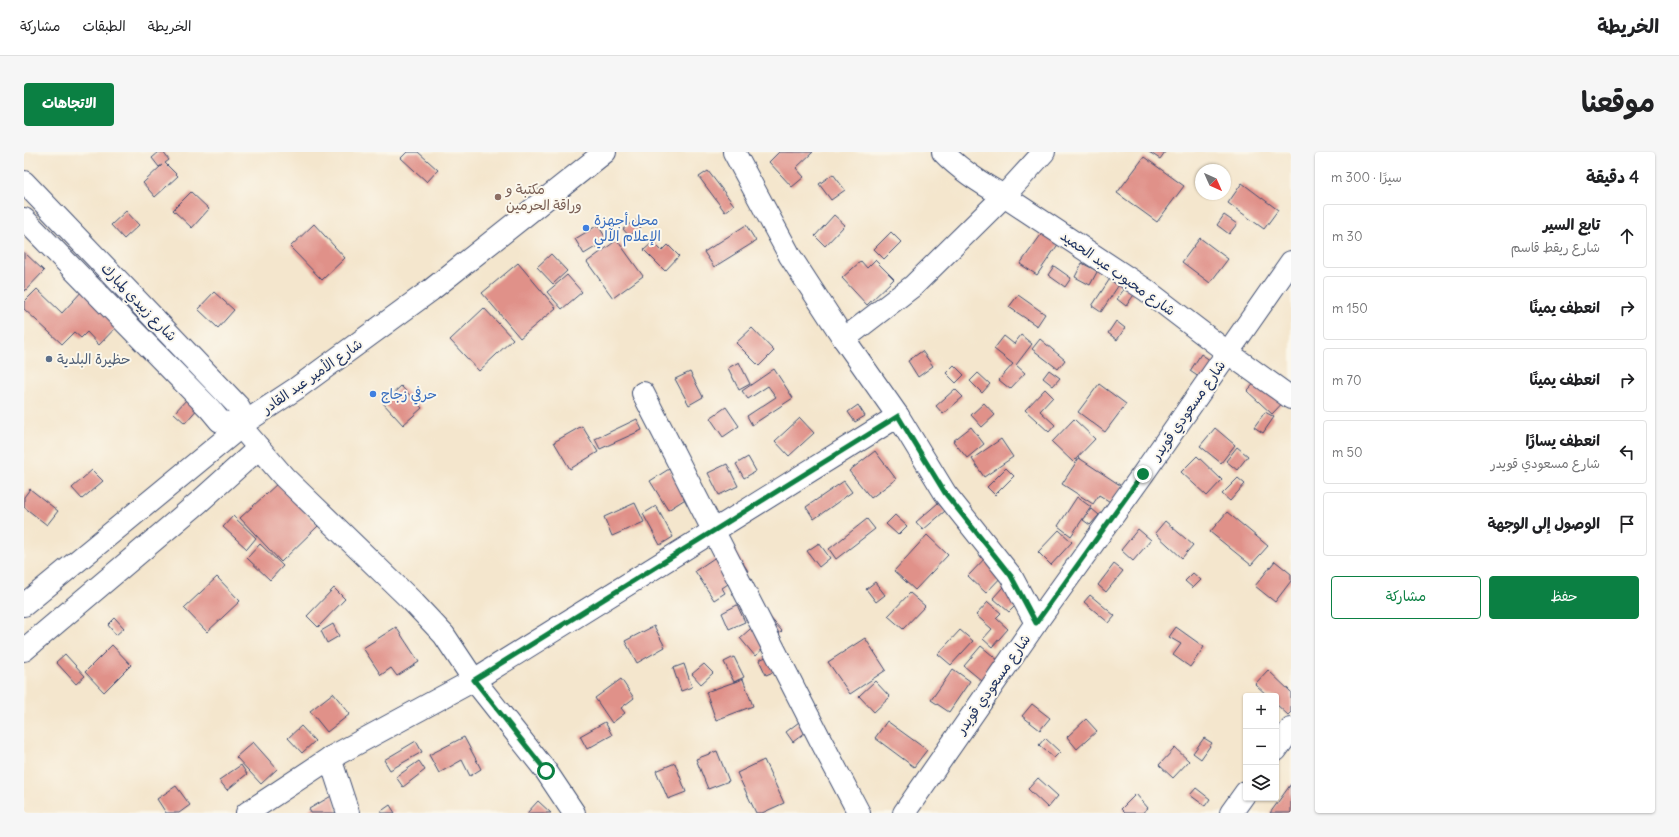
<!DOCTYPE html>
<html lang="ar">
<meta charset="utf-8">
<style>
body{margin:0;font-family:Delius,"Playpen Sans Arabic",sans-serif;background:#f6f6f6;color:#202124;direction:rtl}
.controls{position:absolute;right:12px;bottom:12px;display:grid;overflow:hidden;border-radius:4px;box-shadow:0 1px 3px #0004}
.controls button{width:36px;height:36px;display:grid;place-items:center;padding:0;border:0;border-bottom:1px solid #e0e0e0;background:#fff;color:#202124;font:20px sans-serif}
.compass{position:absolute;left:1171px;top:12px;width:36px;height:36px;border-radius:50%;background:#fff;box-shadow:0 1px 3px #0004;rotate:135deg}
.stop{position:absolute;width:12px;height:12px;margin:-9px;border:3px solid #0b8043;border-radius:50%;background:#fff}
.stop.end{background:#0b8043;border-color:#fff;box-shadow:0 1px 4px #0008}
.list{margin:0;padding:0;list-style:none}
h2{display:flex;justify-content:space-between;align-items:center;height:52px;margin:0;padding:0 16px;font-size:17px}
h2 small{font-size:13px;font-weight:400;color:#757577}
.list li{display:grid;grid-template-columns:26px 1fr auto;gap:12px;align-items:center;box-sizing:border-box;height:64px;margin:0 8px 8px;padding:0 8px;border:1px solid #e0e0e0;border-radius:4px}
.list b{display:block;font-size:15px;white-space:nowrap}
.list p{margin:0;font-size:13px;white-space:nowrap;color:#757577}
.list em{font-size:13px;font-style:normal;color:#757577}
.actions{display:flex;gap:8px;padding:12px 16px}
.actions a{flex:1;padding:9px 0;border:1px solid #0b8043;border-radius:4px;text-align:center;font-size:14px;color:#0b8043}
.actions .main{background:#0b8043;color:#fff}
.icon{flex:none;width:22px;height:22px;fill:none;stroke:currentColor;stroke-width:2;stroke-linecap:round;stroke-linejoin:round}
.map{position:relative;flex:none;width:1267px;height:661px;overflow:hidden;direction:ltr;border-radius:4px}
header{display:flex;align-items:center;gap:24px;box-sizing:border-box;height:56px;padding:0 20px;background:#fff;border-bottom:1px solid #e0e0e0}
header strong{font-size:19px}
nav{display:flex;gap:22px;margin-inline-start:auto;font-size:14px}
.intro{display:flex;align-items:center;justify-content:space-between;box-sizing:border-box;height:96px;padding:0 24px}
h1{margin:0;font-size:28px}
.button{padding:10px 18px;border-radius:4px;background:#0b8043;color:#fff;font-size:14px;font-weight:700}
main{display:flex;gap:24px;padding:0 24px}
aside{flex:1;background:#fff;border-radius:4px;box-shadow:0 1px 3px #0004}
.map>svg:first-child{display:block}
</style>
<header>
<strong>الخريطة</strong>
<nav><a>الخريطة</a><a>الطبقات</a><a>مشاركة</a></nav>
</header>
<div class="intro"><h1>موقعنا</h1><a class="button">الاتجاهات</a></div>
<main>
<aside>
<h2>4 دقيقة<small>سيرًا · 300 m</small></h2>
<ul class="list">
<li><svg class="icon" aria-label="ahead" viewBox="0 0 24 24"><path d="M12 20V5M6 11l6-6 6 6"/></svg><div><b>تابع السير</b><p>شارع ريقط قاسم</p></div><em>30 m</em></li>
<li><svg class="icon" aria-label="right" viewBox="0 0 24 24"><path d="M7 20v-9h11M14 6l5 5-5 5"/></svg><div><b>انعطف يمينًا</b></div><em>150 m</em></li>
<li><svg class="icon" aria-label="right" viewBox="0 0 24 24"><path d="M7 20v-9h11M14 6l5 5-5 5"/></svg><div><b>انعطف يمينًا</b></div><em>70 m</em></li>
<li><svg class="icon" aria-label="left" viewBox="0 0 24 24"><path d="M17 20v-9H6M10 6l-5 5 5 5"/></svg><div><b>انعطف يسارًا</b><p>شارع مسعودي قويدر</p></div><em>50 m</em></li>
<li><svg class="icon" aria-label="arrive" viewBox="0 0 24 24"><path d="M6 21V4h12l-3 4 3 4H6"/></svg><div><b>الوصول إلى الوجهة</b></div></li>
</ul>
<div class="actions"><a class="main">حفظ</a><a>مشاركة</a></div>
</aside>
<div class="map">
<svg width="1267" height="661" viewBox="0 0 1267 661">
<rect width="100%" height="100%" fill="#fbf7ec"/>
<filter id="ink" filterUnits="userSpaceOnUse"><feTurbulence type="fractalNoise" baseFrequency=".025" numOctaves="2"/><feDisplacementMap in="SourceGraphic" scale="8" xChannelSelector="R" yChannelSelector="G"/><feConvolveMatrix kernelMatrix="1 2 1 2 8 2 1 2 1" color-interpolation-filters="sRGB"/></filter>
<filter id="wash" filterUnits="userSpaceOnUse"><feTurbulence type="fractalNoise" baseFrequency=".012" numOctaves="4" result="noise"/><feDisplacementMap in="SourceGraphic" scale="16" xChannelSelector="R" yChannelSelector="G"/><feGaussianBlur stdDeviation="0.9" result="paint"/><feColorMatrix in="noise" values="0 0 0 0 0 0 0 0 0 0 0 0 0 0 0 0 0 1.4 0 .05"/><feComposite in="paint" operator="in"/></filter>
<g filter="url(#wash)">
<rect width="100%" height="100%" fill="#f4e6cd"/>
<g id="blocks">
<g fill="#e09189">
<polygon points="135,0 139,0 145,8 141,11 154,24 131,45 119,31 138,13 135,15 128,6"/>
<polygon points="383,0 394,0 414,18 403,30 377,6"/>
<polygon points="755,0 789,0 772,16 780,25 768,35 745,10"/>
<polygon points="1125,0 1141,0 1136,7"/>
<polygon points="1120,5 1160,34 1133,70 1093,41"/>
<polygon points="684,19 710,53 701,60 675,25"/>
<polygon points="809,22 821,38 807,48 795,32"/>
<polygon points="1218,31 1254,58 1240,77 1204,51"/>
<polygon points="167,40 185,57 168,76 149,58"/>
<polygon points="102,59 115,73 100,87 87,73"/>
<polygon points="810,63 821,73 801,94 791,84"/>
<polygon points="1200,63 1213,72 1205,82 1193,73"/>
<polygon points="611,68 617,75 605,84 599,77"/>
<polygon points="290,72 321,106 298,128 266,95"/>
<polygon points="574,73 583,88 560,102 551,87"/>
<polygon points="722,73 732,89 690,115 680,100"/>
<polygon points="867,80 877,90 860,107 850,97"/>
<polygon points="1019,80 1035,91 1013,123 996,112"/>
<polygon points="1176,86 1204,107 1186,131 1158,110"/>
<polygon points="593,88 619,124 589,146 563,110"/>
<polygon points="629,90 638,99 644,93 655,104 641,119 620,98"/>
<polygon points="1047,96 1083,109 1073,120 1066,133 1051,125 1058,111 1073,119"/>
<polygon points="0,100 20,119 0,140"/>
<polygon points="527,102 543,119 529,132 513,115"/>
<polygon points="851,108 870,127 843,153 818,126 837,109 843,116"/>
<polygon points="494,111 532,156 496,186 458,141"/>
<polygon points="1095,113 1104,119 1077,160 1068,154"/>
<polygon points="1030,114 1047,126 1041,135 1024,123"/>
<polygon points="543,123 558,140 538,157 523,140"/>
<polygon points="1103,133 1112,140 1102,154 1093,147"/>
<polygon points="13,137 38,161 60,137 96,171 75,193 63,180 57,186 50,180 38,192 0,157 0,150"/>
<polygon points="190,140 210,158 194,176 174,157"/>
<polygon points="994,143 1021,162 1013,174 985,155"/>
<polygon points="460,156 489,187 455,219 426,188"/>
<polygon points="1092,169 1101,176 1093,188 1084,181"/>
<polygon points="728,176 750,199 735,214 712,191"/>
<polygon points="997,183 1008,192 992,213 1001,221 986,237 975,228 989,212 970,197 980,184 990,192"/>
<polygon points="1016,187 1041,208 1034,217 1008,197"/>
<polygon points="898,199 909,214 894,225 884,209"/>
<polygon points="1177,202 1202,219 1191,236 1166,219"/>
<polygon points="715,210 726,232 715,238 704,216"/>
<polygon points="930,213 940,223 932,231 922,221"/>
<polygon points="750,217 769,246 728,273 723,264 752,245 744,234 724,247 718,239"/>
<polygon points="1025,218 1036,226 1029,234 1019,226"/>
<polygon points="1242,219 1267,242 1248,262 1223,239"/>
<polygon points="666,220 679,245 665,253 651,227"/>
<polygon points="954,221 966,232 958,241 946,229"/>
<polygon points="1075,232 1102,252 1081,280 1054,260"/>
<polygon points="377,234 398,256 379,273 359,251"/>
<polygon points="931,237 939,245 919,262 912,254"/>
<polygon points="1021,237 1029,245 1016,259 1031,273 1025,280 1001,258"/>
<polygon points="164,246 175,255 161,271 150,261"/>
<polygon points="960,251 971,263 958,275 947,263"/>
<polygon points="834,253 841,264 831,270 824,260"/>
<polygon points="702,255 715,274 699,285 686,266"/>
<polygon points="1241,260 1250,265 1239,281 1230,275"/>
<polygon points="776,266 790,281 765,304 751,289"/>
<polygon points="613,267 618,278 576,297 571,287"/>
<polygon points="1050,267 1071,287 1049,310 1028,290"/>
<polygon points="558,274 574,300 546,317 530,290"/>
<polygon points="947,275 960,292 943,306 929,289"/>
<polygon points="1191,276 1211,293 1197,311 1176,294"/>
<polygon points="977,287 989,305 960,325 948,307"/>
<polygon points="1213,295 1224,304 1213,318 1202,309"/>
<polygon points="851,299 872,327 847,346 825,319"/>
<polygon points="1173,304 1198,328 1183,344 1157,320"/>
<polygon points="724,305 732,319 720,326 712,312"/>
<polygon points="1055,306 1099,335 1088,351 1075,343 1069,352 1038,332"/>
<polygon points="703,312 714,334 695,343 684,321"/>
<polygon points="982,316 990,324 971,343 963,335"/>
<polygon points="645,317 663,346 644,358 626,329"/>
<polygon points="68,318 79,329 58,347 48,336"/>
<polygon points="1214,326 1221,332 1206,349 1198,342"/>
<polygon points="820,329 828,340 790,367 782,355"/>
<polygon points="254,331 294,374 257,410 216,366"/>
<polygon points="6,337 34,359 23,373 0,355 0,345"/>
<polygon points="1053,345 1067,355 1047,384 1034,374"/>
<polygon points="611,351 620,370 588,384 580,365"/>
<polygon points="914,351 921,359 899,378 892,370"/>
<polygon points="632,354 649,385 636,393 619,362"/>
<polygon points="1068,357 1075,363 1066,373 1059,368"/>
<polygon points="1203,360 1244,394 1227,413 1186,380"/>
<polygon points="871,363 883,374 874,383 862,372"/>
<polygon points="209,364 232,386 223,397 199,375"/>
<polygon points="843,367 851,377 812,407 805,397"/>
<polygon points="1141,369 1169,393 1158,406 1131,381"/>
<polygon points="1114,377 1127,388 1109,409 1097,398"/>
<polygon points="1035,378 1048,390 1027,413 1014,400"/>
<polygon points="903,383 924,403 891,438 870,419"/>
<polygon points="795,391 806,406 795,415 783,399"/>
<polygon points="236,392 259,414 246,428 223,406"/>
<polygon points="708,394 724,419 698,436 701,441 690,448 671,419"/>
<polygon points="964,403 982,420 962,441 944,424"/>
<polygon points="1251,409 1267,422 1267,429 1251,450 1231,434"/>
<polygon points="1090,412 1099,419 1082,440 1074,433"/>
<polygon points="1169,421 1177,428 1169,436 1161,429"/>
<polygon points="193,425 216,449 183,480 160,456"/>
<polygon points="851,430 861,443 852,450 842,437"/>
<polygon points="979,435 995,450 985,460 969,446"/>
<polygon points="310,436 321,447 294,475 283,464"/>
<polygon points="886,441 901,454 879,477 864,464"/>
<polygon points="1066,443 1091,464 1085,471 1060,450"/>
<polygon points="964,450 977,461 972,466 984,477 968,495 959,487 968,477 952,463"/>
<polygon points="713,453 721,470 705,477 698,461"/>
<polygon points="743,462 758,479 731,504 716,486"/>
<polygon points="91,466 100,476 92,483 84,473"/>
<polygon points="309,472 315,484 303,491 297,479"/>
<polygon points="630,474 641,495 613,511 601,489"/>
<polygon points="372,475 395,510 373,524 367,516 357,523 339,496"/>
<polygon points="1152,475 1180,495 1166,515 1149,503 1157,492 1145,485"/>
<polygon points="936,478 949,489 927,513 914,502"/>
<polygon points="841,486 862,518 826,542 804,510"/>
<polygon points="88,493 107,513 80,540 61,520"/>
<polygon points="957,494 975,509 958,529 940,514"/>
<polygon points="41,502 61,524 52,532 32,510"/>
<polygon points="749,502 756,517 742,523 735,508"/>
<polygon points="710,505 720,525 710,530 700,510"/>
<polygon points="660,512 668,535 657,539 649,516"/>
<polygon points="680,512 689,521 677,532 668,522"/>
<polygon points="929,517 946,529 925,560 907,548"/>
<polygon points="1244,518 1267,540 1267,560 1264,563 1252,552 1252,544 1244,544 1231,532"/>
<polygon points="597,527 610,546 597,556 601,561 588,571 571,546"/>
<polygon points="719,527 729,554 692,568 682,540"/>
<polygon points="851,529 866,545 850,560 835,544"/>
<polygon points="309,541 326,562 303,580 286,559"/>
<polygon points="1008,552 1026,566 1016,578 998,564"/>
<polygon points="788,560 796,569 769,590 762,580"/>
<polygon points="1062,567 1073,579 1053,597 1043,585"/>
<polygon points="863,569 903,598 890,615 851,586"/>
<polygon points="581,570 588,583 563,597 556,584"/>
<polygon points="277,574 291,589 278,601 264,586"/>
<polygon points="440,585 457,617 446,624 438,608 415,621 405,603"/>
<polygon points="1021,586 1036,600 1030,606 1015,593"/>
<polygon points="1180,586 1188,591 1177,607 1169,601"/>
<polygon points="392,589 398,600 366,618 360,608"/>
<polygon points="229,590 253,617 237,632 212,605"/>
<polygon points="1151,596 1165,609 1149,626 1135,613"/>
<polygon points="693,599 705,629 684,637 672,607"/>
<polygon points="740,608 760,651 738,661 732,661 713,621"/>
<polygon points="395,609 401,618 379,635 372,625"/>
<polygon points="651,611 662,640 644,647 632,619"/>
<polygon points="217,613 223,622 203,638 195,628"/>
<polygon points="1014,626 1034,644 1024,656 1004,637"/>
<polygon points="1267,632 1267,661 1246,661"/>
<polygon points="152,634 166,653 155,661 142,661 133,647"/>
<polygon points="1172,636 1186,647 1181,654 1166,643"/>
<polygon points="1112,642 1124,656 1118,661 1101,661 1097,657"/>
<polygon points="309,643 313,661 287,661 285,657"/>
<polygon points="514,649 527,661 503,661"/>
<polygon points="366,653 371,661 357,661 356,660"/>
</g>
</g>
</g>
<g filter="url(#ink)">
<use href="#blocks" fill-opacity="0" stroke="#3c4a6f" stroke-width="1"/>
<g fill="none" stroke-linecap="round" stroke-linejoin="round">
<defs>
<g id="street">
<polyline points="710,0 766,104 820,187 874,264 921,341 987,424 1012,471"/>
<path d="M919,0c17,18 39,32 61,44l142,94 81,62 64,46"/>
<polyline points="0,30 215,255 217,275"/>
<polyline points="0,67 186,257 196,269 217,275 260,325 388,449 420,483 450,528 522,619 550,661"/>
<polyline points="820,187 889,134 980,44 1020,0"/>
<polyline points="619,241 797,589 835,661"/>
<polyline points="0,453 226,267 273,236 407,138 581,0"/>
<polyline points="0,498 175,350 235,296"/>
<polyline points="1252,598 1267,577"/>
<polyline points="306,606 324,661"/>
<polyline points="223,661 306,606 450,528 874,264"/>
<polyline points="880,661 1012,471 1119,322 1267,110"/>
<polyline points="1207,661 1222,640"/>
</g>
</defs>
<use href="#street" stroke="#3c4a6f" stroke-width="24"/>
<use href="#street" stroke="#fff" stroke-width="22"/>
</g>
</g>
<g fill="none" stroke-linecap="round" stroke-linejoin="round" filter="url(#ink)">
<polyline stroke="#0b8043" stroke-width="5" points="522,619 450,528 874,264 921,341 987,424 1012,471 1119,322"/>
</g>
<circle fill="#8d6e63" stroke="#fbf7ec" stroke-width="1.5" cx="474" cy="45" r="4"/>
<g fill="#3f7fe0" stroke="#fbf7ec" stroke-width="1.5">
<circle cx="562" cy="76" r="4"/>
<circle cx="349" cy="242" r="4"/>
</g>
<circle fill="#5c6f8a" stroke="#fbf7ec" stroke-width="1.5" cx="25" cy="207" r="4"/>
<g text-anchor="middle" stroke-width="4" stroke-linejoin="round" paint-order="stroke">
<g font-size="14" fill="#785e54" stroke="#fbf7ec" text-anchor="start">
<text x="482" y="42">مكتبة و<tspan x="482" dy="16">وراقة الحرمين</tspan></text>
</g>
<g font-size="14" fill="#366cbe" stroke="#fbf7ec" text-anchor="start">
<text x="570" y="73">محل أجهزة<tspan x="570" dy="16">الإعلام الآلي</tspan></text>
<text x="357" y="247">حرفي زجاج</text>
</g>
<g font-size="14" fill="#1b2f5e" stroke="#fbf7ec">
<text transform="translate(1094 121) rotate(35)" y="5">شارع محبوب عبد الحميد</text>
<text transform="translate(115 150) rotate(46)" y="5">شارع زبيدي لمبارك</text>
<text transform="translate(288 224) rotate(-35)" y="5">شارع الأمير عبد القادر</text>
<text transform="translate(1164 258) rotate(-55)" y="5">شارع مسعودي قويدر</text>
<text transform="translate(969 532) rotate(-55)" y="5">شارع مسعودي قويدر</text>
</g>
<g font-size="14" fill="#4e5e75" stroke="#fbf7ec" text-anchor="start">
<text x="33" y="212">حظيرة البلدية</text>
</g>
</g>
</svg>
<div class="controls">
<button>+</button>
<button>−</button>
<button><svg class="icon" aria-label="layers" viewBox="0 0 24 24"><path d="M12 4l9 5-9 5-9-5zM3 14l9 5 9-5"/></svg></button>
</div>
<svg class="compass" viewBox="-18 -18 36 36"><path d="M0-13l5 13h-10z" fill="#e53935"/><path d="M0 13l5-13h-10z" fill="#757577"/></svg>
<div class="stop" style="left:522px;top:619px"></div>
<div class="stop end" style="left:1119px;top:322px"></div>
</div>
</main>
